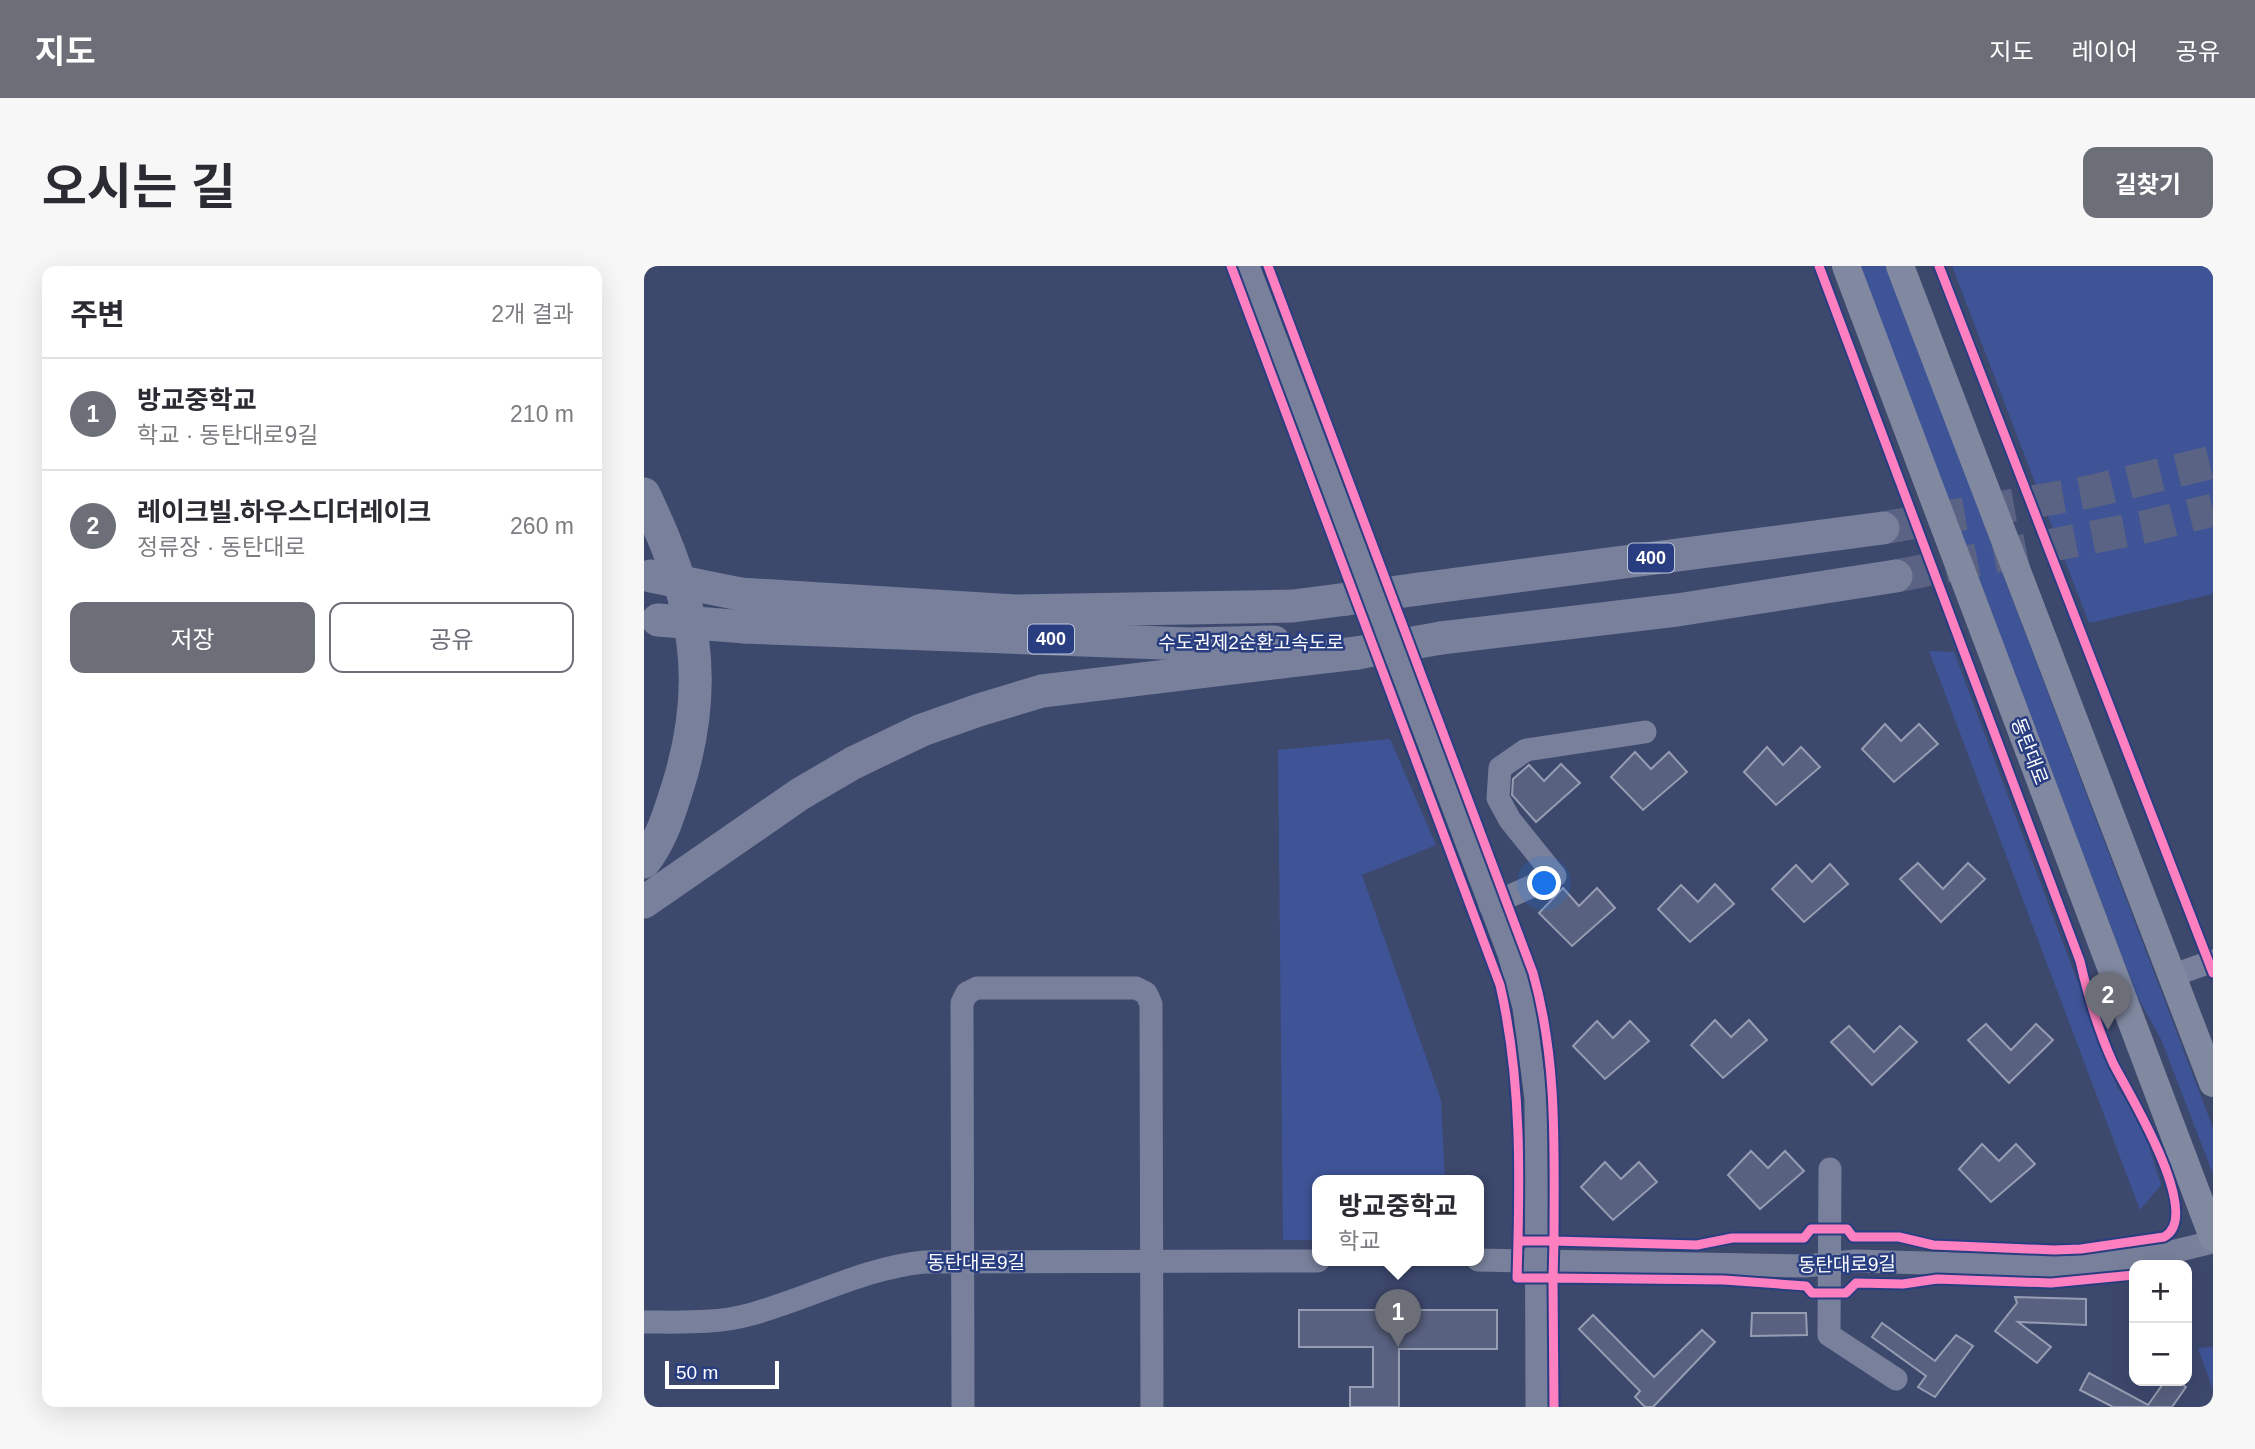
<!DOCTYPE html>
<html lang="ko">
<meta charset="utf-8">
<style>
body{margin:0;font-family:Arial,"Noto Sans KR",sans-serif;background:#f7f7f7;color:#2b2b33}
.controls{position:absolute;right:21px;bottom:21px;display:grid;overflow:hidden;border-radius:14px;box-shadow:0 7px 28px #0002}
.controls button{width:63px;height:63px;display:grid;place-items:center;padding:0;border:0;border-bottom:2px solid #e1e1e2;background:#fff;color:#2b2b33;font:35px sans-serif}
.scale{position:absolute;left:21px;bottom:18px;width:114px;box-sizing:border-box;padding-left:7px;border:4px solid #fff;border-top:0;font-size:19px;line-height:24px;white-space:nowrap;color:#fff;-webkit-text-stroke:5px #293e81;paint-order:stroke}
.you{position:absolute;left:901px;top:618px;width:24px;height:24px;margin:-18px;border:5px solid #fff;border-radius:50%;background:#1a73e8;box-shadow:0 0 0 10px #1a73e833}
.badge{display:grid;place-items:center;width:46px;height:46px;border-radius:50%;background:#6c6e78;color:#fff;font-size:23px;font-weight:700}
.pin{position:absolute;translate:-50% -58px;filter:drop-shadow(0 2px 4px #0008)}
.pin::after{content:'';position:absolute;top:37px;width:24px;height:21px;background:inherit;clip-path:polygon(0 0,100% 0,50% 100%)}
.popup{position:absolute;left:668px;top:909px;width:172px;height:91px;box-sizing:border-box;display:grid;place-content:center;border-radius:14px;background:#fff;filter:drop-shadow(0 2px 5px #0005);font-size:23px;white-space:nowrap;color:#7c7c81}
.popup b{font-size:26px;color:#2b2b33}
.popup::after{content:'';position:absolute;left:50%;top:100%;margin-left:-14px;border:14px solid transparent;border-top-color:#fff}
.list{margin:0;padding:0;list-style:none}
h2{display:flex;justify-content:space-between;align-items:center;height:91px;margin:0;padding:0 28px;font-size:30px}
h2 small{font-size:23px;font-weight:400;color:#7c7c81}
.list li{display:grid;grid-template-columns:46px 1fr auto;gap:21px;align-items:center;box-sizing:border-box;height:112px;padding:0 28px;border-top:2px solid #e1e1e2}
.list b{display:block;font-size:26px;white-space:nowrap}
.list p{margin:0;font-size:23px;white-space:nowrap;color:#7c7c81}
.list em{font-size:23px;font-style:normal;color:#7c7c81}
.actions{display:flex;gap:14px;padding:21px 28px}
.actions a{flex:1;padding:16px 0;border:2px solid #6c6e78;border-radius:14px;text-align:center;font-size:24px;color:#6c6e78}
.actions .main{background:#6c6e78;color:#fff}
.map{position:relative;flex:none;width:1569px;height:1141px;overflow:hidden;border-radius:14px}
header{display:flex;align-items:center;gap:42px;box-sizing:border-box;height:98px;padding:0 35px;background:#6c6e78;color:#fff}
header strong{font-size:33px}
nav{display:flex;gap:38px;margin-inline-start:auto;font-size:24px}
.intro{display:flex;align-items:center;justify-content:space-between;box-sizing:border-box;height:168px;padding:0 42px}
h1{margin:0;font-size:49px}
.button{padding:18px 32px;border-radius:14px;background:#6c6e78;color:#fff;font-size:24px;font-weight:700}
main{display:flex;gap:42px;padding:0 42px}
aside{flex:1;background:#fff;border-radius:14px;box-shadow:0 7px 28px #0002}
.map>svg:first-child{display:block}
</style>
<header>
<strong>지도</strong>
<nav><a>지도</a><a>레이어</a><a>공유</a></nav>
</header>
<div class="intro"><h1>오시는 길</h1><a class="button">길찾기</a></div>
<main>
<aside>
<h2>주변<small>2개 결과</small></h2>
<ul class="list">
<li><span class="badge">1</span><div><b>방교중학교</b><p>학교 · 동탄대로9길</p></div><em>210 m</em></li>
<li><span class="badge">2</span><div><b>레이크빌.하우스디더레이크</b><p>정류장 · 동탄대로</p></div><em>260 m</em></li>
</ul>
<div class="actions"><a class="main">저장</a><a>공유</a></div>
</aside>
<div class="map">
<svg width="1569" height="1141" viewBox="0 0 1569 1141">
<rect width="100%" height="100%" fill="#3d486d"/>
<g fill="#3e5497">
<polygon points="1216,0 1242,0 1569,862 1569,908 1517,773 1493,730"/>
<polygon points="1308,0 1569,0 1569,328 1445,357"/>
<polygon points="1285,385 1310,386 1473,821 1497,855 1517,919 1496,944"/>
<polygon points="746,473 792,579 718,609 797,834 801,915 674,915 673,974 639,974 634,484"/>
<polygon points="1569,1081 1569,1124 1554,1082"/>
</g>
<g fill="#58617f" stroke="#969db2" stroke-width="2">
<polygon points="1241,458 1257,475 1275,458 1294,478 1250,516 1218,483"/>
<polygon points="1123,481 1139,499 1157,481 1176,501 1132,539 1100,506"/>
<polygon points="991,486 1007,503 1025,486 1043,506 999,544 967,511"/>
<polygon points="917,498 936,517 892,556 868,529 869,513 885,499 900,515"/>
<polygon points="1274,597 1299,623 1324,597 1341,613 1297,656 1256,613"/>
<polygon points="1186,598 1204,618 1160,656 1128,623 1152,599 1168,616"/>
<polygon points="1071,618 1090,638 1046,676 1014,643 1037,619 1054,636"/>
<polygon points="919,622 935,640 953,622 971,642 928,680 895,647"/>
<polygon points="1071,754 1087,771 1105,754 1123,774 1079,812 1047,779"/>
<polygon points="953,755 969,772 986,755 1005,775 961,813 929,780"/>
<polygon points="1342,758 1367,784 1392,758 1409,774 1365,817 1324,774"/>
<polygon points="1205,760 1230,786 1256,760 1273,776 1228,819 1187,776"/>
<polygon points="1338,878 1355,895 1372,878 1391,898 1347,936 1315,903"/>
<polygon points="1107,885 1124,902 1141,885 1160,905 1116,943 1084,909"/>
<polygon points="961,896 977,913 995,896 1013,916 969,954 937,921"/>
<polygon points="1371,1031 1442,1033 1442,1059 1374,1056 1407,1081 1393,1097 1351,1065 1373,1037"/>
<polygon points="655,1044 853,1044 853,1083 755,1083 755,1141 706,1141 706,1121 729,1121 729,1081 655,1081"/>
<polygon points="1108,1047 1162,1047 1163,1069 1107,1070"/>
<polygon points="949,1049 1010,1111 1058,1064 1071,1076 1009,1141 1001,1141 991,1131 996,1125 935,1063"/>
<polygon points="1238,1057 1291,1095 1312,1069 1329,1080 1291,1131 1274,1121 1282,1110 1228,1071"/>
<polygon points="1445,1107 1504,1139 1521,1115 1533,1115 1542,1121 1528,1141 1469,1141 1436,1124"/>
</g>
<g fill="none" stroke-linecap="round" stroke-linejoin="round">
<g stroke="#5a6383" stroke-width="33" stroke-dasharray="33 17" stroke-linecap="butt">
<polyline points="1239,262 1445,226 1569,196"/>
<polyline points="1252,310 1500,261 1569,244"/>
</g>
<g stroke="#78809b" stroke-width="23">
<polyline points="604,0 865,688 880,741 892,833 893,1141"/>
<polyline points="846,639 911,610 866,554 854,532 856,502 882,484 1001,466"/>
<polyline points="1527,710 1569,695"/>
<polyline points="1186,903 1185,1069 1252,1113"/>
<polyline points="834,994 1161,1000 1211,995 1430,1001 1515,989 1569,976"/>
<path d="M0,1056c36,0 73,2 108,-8 58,-16 112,-46 172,-52l394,-1"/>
<polyline points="319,1141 318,737 323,727 333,722 492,722 502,727 507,738 508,1141"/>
</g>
<g stroke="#8189a1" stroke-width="28">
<polyline points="1202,0 1569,971"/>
<polyline points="1256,0 1569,817"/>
</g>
<g stroke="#78809b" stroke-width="33">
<path d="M0,228c49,103 69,183 33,295 -8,25 -16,52 -33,73"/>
<polyline points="775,323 1239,262"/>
<polyline points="96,328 371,345 649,340 703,333"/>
<polyline points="101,361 545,378 630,376"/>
<polyline points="797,372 1033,344 1252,310"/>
<polyline points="0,636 156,528 209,497 278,464 335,444 398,425 713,387"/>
</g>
<g stroke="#78809b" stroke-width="33">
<polyline points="7,310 96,328"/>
<polyline points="703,333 775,323"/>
<polyline points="14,354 101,361"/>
<polyline points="713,387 797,372"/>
</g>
<defs>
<g id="cycleway">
<path d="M587,0l269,719c22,95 20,195 17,293h36l1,-37h-36"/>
<path d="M624,0l265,707c25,88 21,178 21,268l143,4 35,-7h72l7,-9h36l6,8h46l34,8 121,5 27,-1 83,-12c41,-21 -37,-146 -51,-174 -15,-33 -25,-67 -33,-102l-261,-695"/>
<polyline points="1295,0 1569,707"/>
<polyline points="910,1141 909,1012 1080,1014 1162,1020 1168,1027 1202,1027 1212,1017 1259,1018 1293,1013 1407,1017 1490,1009"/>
</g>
</defs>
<use href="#cycleway" stroke="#293e81" stroke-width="13"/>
<use href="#cycleway" stroke="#ff80c0" stroke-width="9"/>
</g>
<g text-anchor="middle" stroke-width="5" stroke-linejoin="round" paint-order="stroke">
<g fill="#293e81" stroke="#bfc5d9" stroke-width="2">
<rect x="984" y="277.5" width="46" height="29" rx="5"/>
<rect x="384" y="358.5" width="46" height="29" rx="5"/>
</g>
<g font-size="18" font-weight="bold" fill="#fff">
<text x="1007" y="298">400</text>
<text x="407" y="379">400</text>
</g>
<g font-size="19" fill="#fff" stroke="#293e81">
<text x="607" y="383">수도권제2순환고속도로</text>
<text transform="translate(1386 485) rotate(69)" y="7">동탄대로</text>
<text x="332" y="1003">동탄대로9길</text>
<text transform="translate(1203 998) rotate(-1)" y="7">동탄대로9길</text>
</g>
</g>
</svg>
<div class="controls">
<button>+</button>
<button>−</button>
</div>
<div class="scale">50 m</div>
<div class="you"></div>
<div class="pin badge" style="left:754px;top:1081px">1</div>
<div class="popup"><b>방교중학교</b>학교</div>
<div class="pin badge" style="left:1464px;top:764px">2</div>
</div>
</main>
